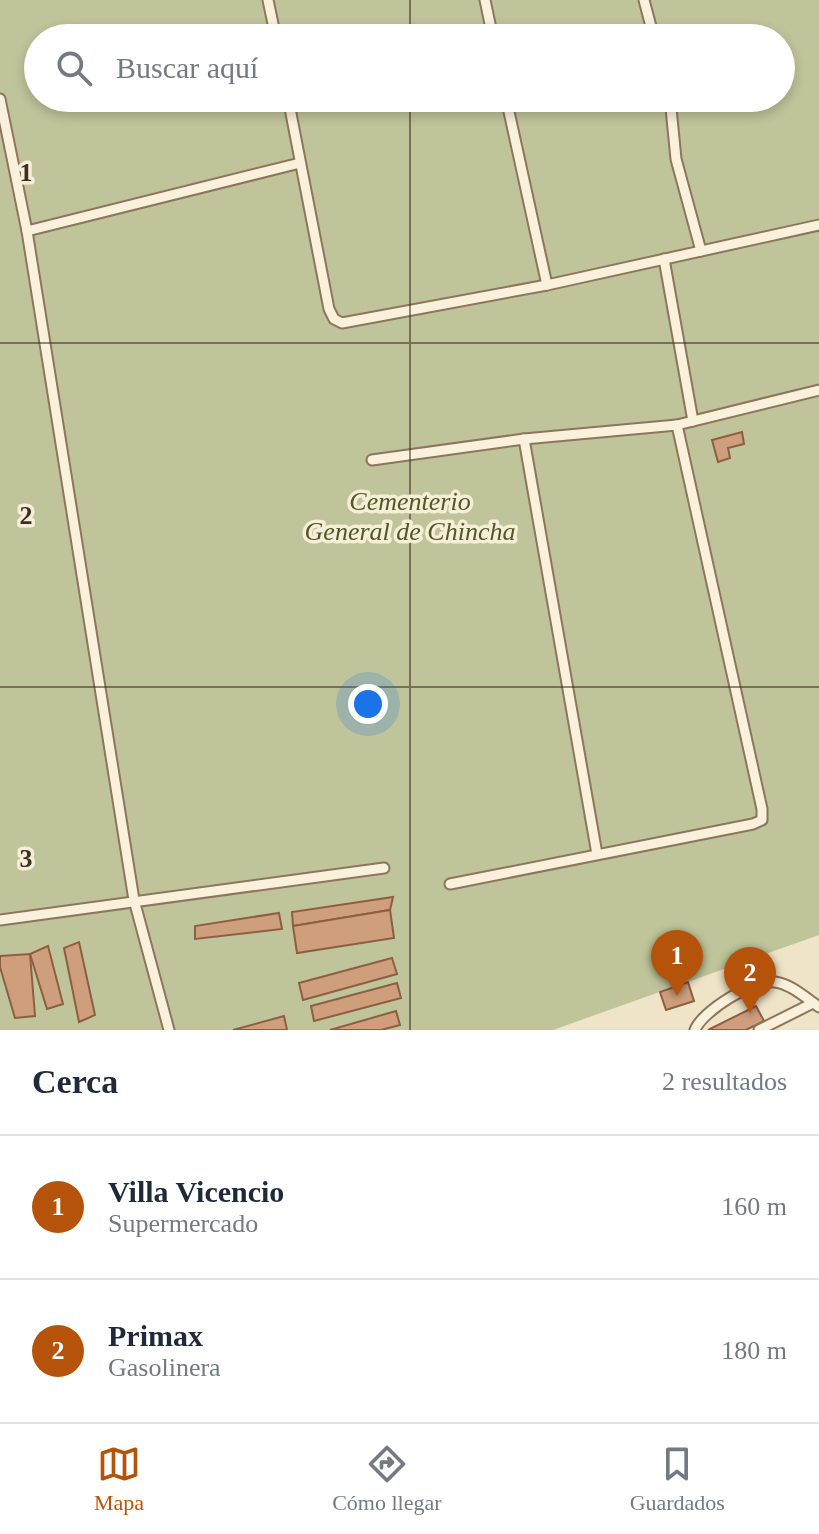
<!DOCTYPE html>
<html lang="es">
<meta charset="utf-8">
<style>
body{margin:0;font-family:"Times New Roman",serif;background:#f6f6f7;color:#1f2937}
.you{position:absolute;left:368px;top:704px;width:28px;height:28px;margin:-20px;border:6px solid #fff;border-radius:50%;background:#1a73e8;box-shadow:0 0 0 12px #1a73e833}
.badge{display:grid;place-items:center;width:52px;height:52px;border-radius:50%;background:#b45309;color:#fff;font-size:26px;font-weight:700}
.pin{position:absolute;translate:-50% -66px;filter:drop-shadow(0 2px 4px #0008)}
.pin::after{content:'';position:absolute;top:42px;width:28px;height:24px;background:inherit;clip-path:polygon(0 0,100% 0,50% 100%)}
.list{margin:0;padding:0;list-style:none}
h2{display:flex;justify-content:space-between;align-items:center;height:104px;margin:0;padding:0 32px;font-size:34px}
h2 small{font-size:26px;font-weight:400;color:#747a83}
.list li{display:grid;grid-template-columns:52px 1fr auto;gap:24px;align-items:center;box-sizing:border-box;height:144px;padding:0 32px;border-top:2px solid #e0e1e3}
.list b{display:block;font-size:30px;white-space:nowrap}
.list p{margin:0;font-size:26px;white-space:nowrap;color:#747a83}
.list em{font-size:26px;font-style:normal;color:#747a83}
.icon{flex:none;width:44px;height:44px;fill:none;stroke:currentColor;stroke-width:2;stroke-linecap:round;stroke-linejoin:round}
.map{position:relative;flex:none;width:819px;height:1030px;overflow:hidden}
.search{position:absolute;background:#fff;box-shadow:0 4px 12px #0003;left:24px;right:24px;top:24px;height:88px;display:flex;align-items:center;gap:20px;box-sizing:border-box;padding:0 28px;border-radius:44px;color:#747a83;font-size:30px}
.sheet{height:392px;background:#fff}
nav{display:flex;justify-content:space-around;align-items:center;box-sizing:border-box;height:112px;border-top:2px solid #e0e1e3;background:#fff;font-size:22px;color:#747a83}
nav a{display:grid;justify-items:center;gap:4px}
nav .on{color:#b45309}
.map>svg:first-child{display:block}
</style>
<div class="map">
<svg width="819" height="1030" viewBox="0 0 819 1030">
<rect width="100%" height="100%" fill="#f0e4c8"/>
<path fill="#bfc49a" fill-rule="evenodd" d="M0,0h819v935l-266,95h-553zM38,38h743v60h-743z"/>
<g fill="#cf9f7d" stroke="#8d5f41" stroke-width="2">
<polygon points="742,432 744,444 728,448 730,458 718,462 712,440"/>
<polygon points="393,897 390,910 293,926 292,912"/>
<polygon points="390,910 394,938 297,953 293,926"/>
<polygon points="279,913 282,929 195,939 195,926"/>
<polygon points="79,942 95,1015 79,1022 64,948"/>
<polygon points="48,946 63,1004 47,1009 30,954"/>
<polygon points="30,954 35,1016 15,1018 0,967 0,956"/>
<polygon points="392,958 397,974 303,1000 299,983"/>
<polygon points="688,982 694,1001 666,1010 660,992"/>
<polygon points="397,983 401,998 314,1021 311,1006"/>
<polygon points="756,1006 764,1021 746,1030 708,1030"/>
<polygon points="396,1011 400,1025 381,1030 330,1030"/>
<polygon points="284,1016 287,1030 233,1030"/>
</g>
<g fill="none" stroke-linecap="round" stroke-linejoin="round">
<defs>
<g id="lane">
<polyline points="268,0 276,38"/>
<polyline points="485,0 493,38"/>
<polyline points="644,0 654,38"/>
<polyline points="288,98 329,309 334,319 342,323 547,285 819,225"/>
<polyline points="506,98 547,285"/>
<polyline points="670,98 676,159 701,251"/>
<polyline points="0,99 27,231 134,900 169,1030"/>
<polyline points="27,231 300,163"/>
<polyline points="664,259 693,421"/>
<polyline points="524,439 597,854"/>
<polyline points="372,460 524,439 677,425 819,390"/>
<polyline points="450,884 753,824 762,820 762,809 677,425"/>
<polyline points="0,920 384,868"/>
<path d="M695,1030c7,-19 59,-51 80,-48 16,2 31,16 44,25"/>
<polyline points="759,1030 813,1003"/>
</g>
</defs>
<use href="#lane" stroke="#8d765c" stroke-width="13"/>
<use href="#lane" stroke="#faf1dc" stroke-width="9"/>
</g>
<path fill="none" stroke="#3d2e20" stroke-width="2" stroke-opacity="0.55" d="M410,0v38M410,98v932M0,343h819M0,687h819"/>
<g text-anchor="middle" stroke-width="7" stroke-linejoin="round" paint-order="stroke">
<g font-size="26" font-style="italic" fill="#4d5a26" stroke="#f7eed8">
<text x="410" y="510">Cementerio<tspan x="410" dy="30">General de Chincha</tspan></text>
</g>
</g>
<g font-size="26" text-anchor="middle" font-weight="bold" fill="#3d2e20" stroke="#f7eed8" stroke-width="7" stroke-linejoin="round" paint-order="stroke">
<text x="26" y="181">1</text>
<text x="26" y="524">2</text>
<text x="26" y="867">3</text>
</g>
</svg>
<div class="you"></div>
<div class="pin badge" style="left:677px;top:996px">1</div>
<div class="pin badge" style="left:750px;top:1013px">2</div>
<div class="search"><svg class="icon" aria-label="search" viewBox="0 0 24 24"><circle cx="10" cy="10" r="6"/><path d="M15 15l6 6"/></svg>Buscar aquí</div>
</div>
<section class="sheet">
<h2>Cerca<small>2 resultados</small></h2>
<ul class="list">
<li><span class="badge">1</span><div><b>Villa Vicencio</b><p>Supermercado</p></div><em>160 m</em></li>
<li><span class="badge">2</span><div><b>Primax</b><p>Gasolinera</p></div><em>180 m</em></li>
</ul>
</section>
<nav>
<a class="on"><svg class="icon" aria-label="map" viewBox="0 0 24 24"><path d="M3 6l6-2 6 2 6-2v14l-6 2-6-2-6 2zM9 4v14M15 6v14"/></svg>Mapa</a>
<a><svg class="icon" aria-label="directions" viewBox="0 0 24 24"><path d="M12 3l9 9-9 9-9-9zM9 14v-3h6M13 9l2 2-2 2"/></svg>Cómo llegar</a>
<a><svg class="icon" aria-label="saved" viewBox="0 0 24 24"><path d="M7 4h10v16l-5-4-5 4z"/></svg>Guardados</a>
</nav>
